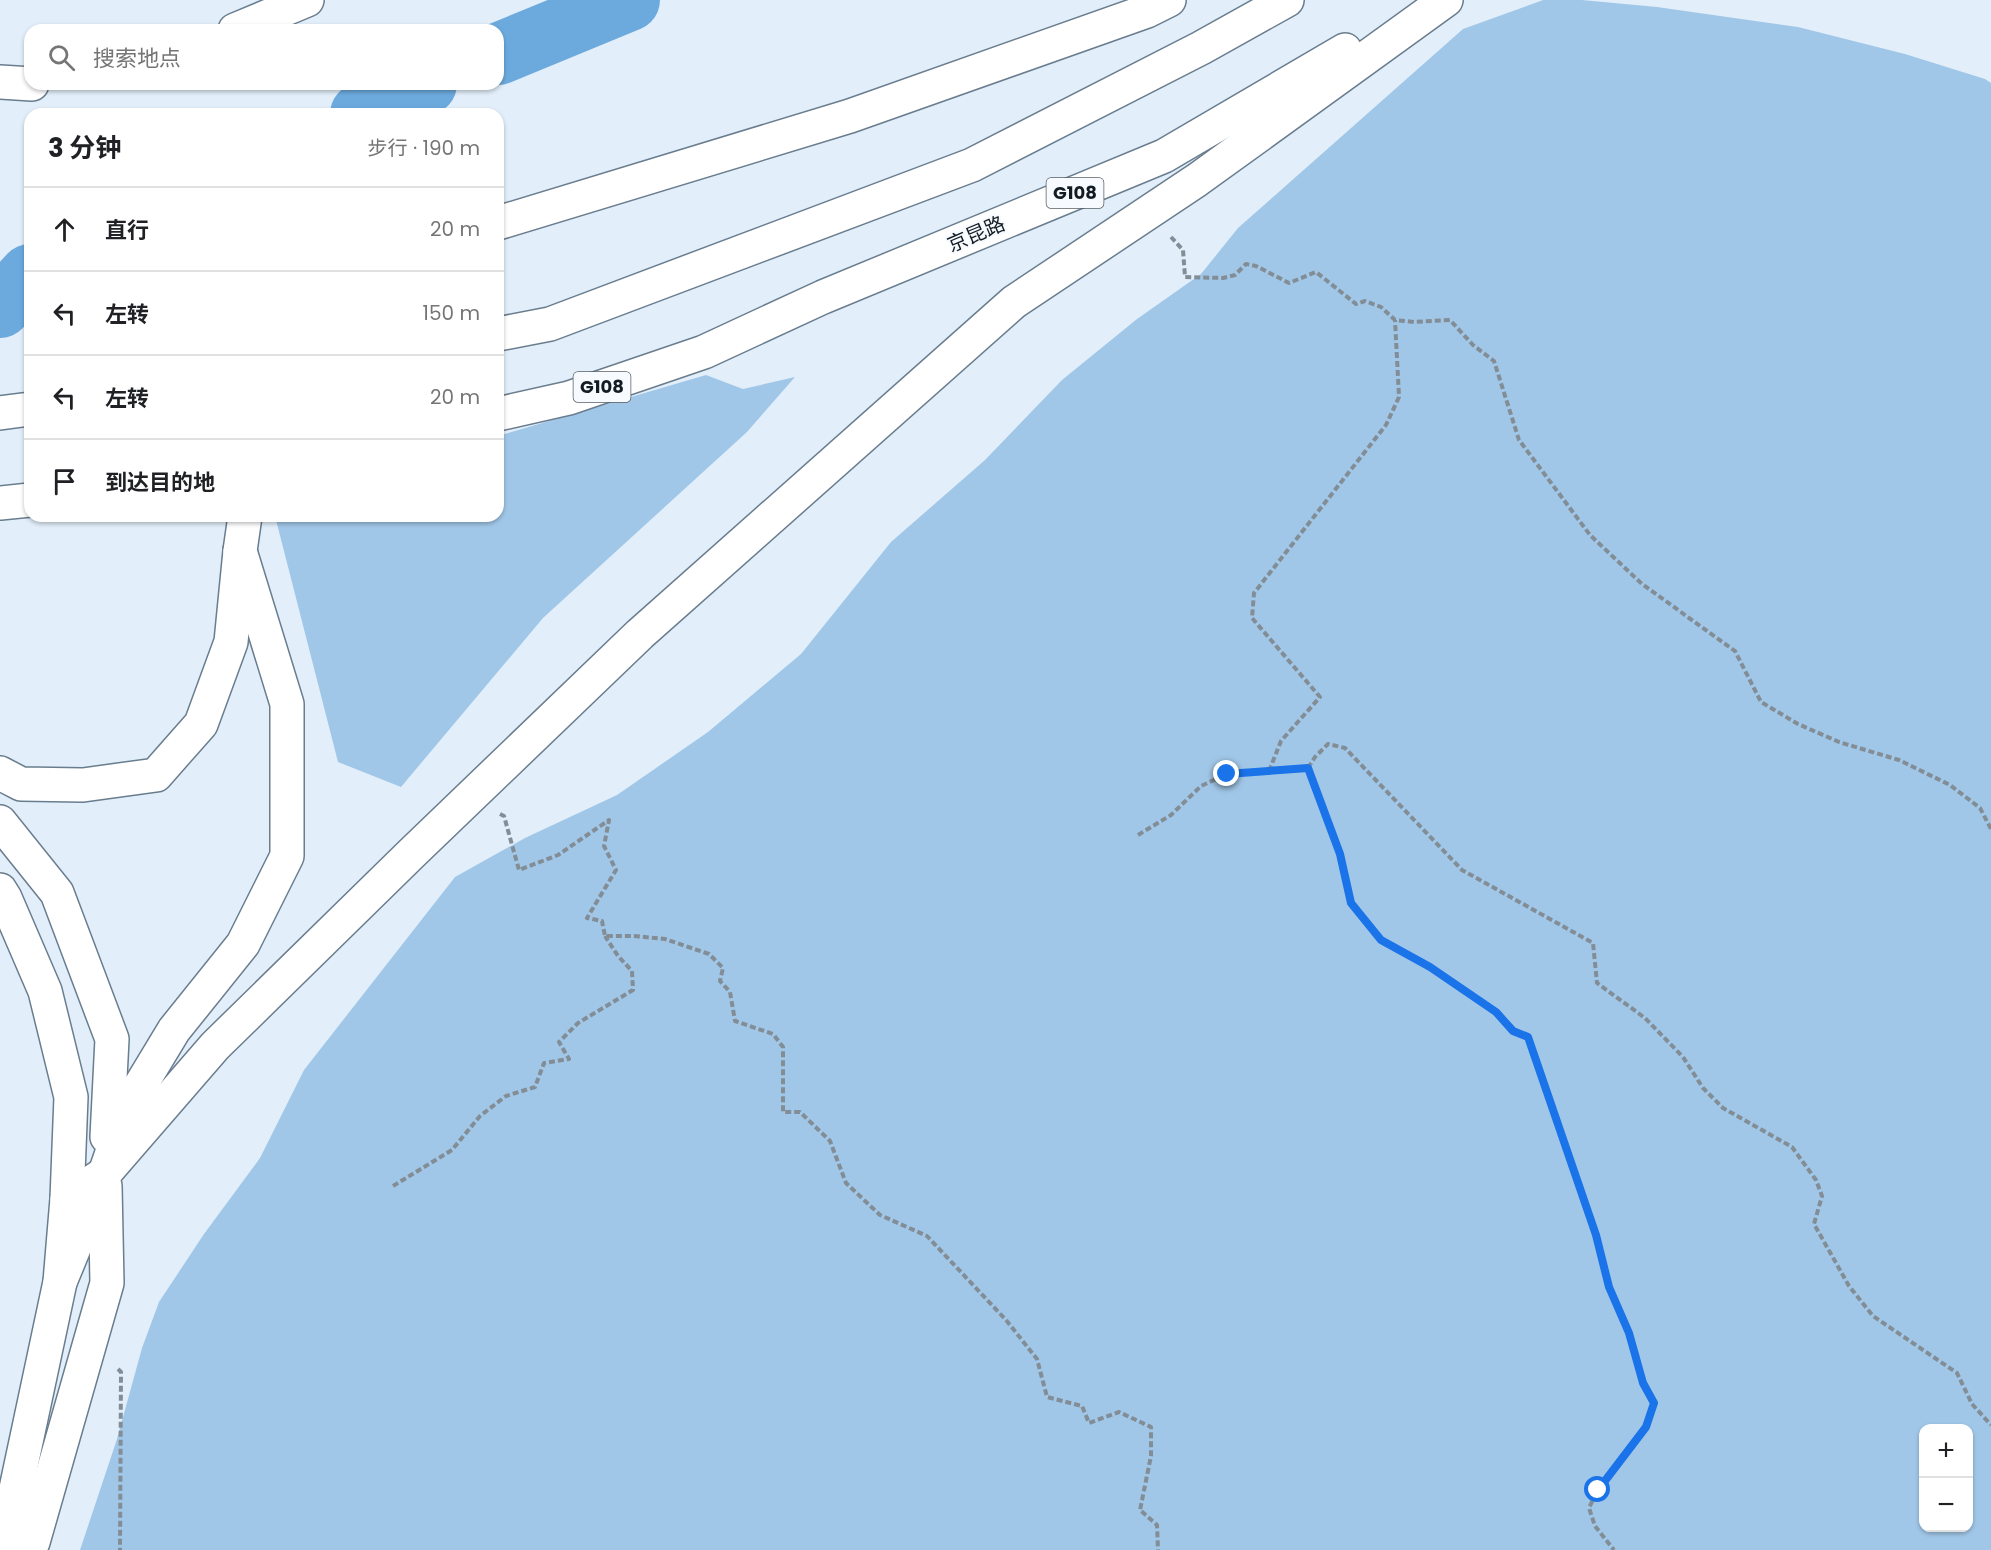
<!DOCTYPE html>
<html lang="zh">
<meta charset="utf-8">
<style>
body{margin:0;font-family:Poppins,"Noto Sans SC",sans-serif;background:#f6f6f6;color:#202124}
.controls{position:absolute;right:18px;bottom:18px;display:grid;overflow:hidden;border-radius:12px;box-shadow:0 2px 4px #0004}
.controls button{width:54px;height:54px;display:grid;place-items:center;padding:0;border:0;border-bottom:2px solid #e0e0e0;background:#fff;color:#202124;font:30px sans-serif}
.stop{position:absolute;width:18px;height:18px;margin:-14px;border:4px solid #1a73e8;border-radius:50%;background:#fff}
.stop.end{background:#1a73e8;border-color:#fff;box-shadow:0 2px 6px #0008}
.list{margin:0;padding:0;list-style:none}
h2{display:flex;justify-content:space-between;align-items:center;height:78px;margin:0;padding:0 24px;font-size:26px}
h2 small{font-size:20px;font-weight:400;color:#757577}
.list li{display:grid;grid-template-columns:39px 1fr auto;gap:18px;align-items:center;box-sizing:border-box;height:84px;padding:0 24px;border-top:2px solid #e0e0e0}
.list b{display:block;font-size:22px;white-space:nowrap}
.list em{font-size:20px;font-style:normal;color:#757577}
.icon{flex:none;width:33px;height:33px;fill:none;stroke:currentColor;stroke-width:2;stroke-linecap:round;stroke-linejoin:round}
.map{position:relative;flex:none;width:1991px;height:1550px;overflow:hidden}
.search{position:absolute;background:#fff;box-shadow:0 2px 4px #0004;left:24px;top:24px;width:480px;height:66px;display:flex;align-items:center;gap:15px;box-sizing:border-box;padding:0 21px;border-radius:18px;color:#757577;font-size:22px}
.panel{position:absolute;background:#fff;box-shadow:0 2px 4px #0004;left:24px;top:108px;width:480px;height:414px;border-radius:18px}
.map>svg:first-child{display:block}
</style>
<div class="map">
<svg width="1991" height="1550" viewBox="0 0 1991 1550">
<rect width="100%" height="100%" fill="#e2effb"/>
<g fill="#a1c7e8" fill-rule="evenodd">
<path d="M1543,0h39l75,7 141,20 107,27 80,25 6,4v1467h-1911l37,-111 25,-91 17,-46 45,-68 56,-76 44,-88 151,-193 70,-39 92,-43 91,-63 93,-78 90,-112 94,-82 77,-80 75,-61 64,-45 37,-46 225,-199zM1924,1428h44v100h-44z"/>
<polygon points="706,375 743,389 795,377 747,432 543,618 401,787 338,762 275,516 498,516 498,436"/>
</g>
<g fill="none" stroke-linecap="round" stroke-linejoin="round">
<g stroke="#6caade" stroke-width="62">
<polyline points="498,54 629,0"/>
<polyline points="361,114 426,84"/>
<polyline points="0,307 30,275"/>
</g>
<defs>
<g id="primary">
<polyline points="235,30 307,0"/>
<polyline points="0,82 32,84"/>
<polyline points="498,223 850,116 1147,11 1169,0"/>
<polyline points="0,773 21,784 83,785 156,775 201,724 231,642 240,551 245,516"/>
<polyline points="0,822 57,893 112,1039 107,1137"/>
<polyline points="0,890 5,898 45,991 71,1097 67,1199 60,1282 3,1550"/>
<polyline points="60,1282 105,1173 128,1106 174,1030 243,944 287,856 287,704 240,551"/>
<polyline points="28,1550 33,1542 107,1283 105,1186"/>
</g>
<g id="highway">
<polyline points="498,334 550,324 972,165 1201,48 1287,0"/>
<polyline points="0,413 30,409"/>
<polyline points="498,414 569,398 704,352 823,297 1164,156 1345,50"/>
<polyline points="0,503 30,500"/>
<polyline points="67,1199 105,1173 215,1046 411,854 640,634 1014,302 1197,180 1446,0"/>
</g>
</defs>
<use href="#primary" stroke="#697d8e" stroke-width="36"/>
<use href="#highway" stroke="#697d8e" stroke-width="36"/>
<g stroke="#828d96" stroke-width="4" stroke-dasharray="6 3" stroke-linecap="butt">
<polyline points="1171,237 1183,250 1185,277 1223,278 1235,275 1246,264 1256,266 1289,283 1316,272 1356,304 1365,301 1381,307 1395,320 1414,322 1450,320 1473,345 1494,361 1519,440 1590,535 1642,584 1735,651 1761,702 1798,724 1839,742 1899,760 1950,785 1980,808 1991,829"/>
<polyline points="1308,768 1315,757 1328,744 1345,748 1462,870 1593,943 1597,983 1645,1018 1683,1057 1703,1088 1723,1108 1792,1147 1816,1180 1822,1196 1814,1224 1849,1286 1873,1316 1957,1373 1972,1404 1991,1425"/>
<polyline points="1269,771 1281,741 1320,697 1252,618 1254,593 1386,425 1399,397 1395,320"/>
<polyline points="500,814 504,816 519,870 558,855 609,820 604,846 616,870 587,918 602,921 605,936 634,936 665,939 709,954 723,968 720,981 730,992 735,1021 773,1034 783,1047 783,1112 800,1112 830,1141 846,1183 880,1215 927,1236 1006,1320 1037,1359 1047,1397 1082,1406 1089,1423 1119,1412 1151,1427 1151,1456 1140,1510 1157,1525 1158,1550"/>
<polyline points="1138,835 1171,815 1201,786 1227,774 1308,768 1340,854 1351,903 1381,940 1430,967 1496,1012 1513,1031 1528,1037 1596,1235 1609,1287 1629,1333 1643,1383 1654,1403 1646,1427 1598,1489 1589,1508 1595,1526 1614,1550"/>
<polyline points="393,1186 452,1150 480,1116 506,1096 535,1087 544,1063 569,1059 559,1042 578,1023 633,990 632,971 618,956 605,936"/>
<polyline points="118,1369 121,1372 120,1550"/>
</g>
<use href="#primary" stroke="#fff" stroke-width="33"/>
<use href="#highway" stroke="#fff" stroke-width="33"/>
</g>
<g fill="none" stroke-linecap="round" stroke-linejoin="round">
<polyline stroke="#1a73e8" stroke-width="8" points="1227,774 1308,768 1340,854 1351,903 1381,940 1430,967 1496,1012 1513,1031 1528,1037 1596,1235 1609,1287 1629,1333 1643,1383 1654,1403 1646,1427 1598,1490"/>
</g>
<g text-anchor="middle" stroke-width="4.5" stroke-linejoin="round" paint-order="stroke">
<g fill="#f7fbff" stroke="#585f65" stroke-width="1.5">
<rect x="1046.5" y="178" width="57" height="30" rx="4.5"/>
<rect x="573.5" y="372" width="57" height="30" rx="4.5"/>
</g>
<g font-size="18" font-weight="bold" fill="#141c23">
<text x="1075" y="199">G108</text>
<text x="602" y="393">G108</text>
</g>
<g font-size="20" fill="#141c23" stroke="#f7fbff">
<text transform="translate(976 234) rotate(-23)" y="7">京昆路</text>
</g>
</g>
</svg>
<div class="controls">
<button>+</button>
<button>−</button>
</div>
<div class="stop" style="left:1598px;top:1490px"></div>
<div class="stop end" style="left:1227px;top:774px"></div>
<div class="search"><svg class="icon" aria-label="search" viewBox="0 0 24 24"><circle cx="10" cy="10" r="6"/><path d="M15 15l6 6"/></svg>搜索地点</div>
<section class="panel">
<h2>3 分钟<small>步行 · 190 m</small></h2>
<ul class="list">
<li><svg class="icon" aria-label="ahead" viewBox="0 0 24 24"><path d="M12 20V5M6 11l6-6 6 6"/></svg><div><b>直行</b></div><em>20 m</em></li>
<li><svg class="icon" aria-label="left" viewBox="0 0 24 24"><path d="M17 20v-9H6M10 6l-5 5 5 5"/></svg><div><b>左转</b></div><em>150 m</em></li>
<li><svg class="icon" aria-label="left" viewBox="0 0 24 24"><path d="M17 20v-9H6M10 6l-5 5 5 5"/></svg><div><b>左转</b></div><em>20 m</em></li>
<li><svg class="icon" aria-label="arrive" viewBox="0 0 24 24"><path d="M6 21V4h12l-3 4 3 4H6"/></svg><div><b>到达目的地</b></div></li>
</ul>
</section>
</div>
